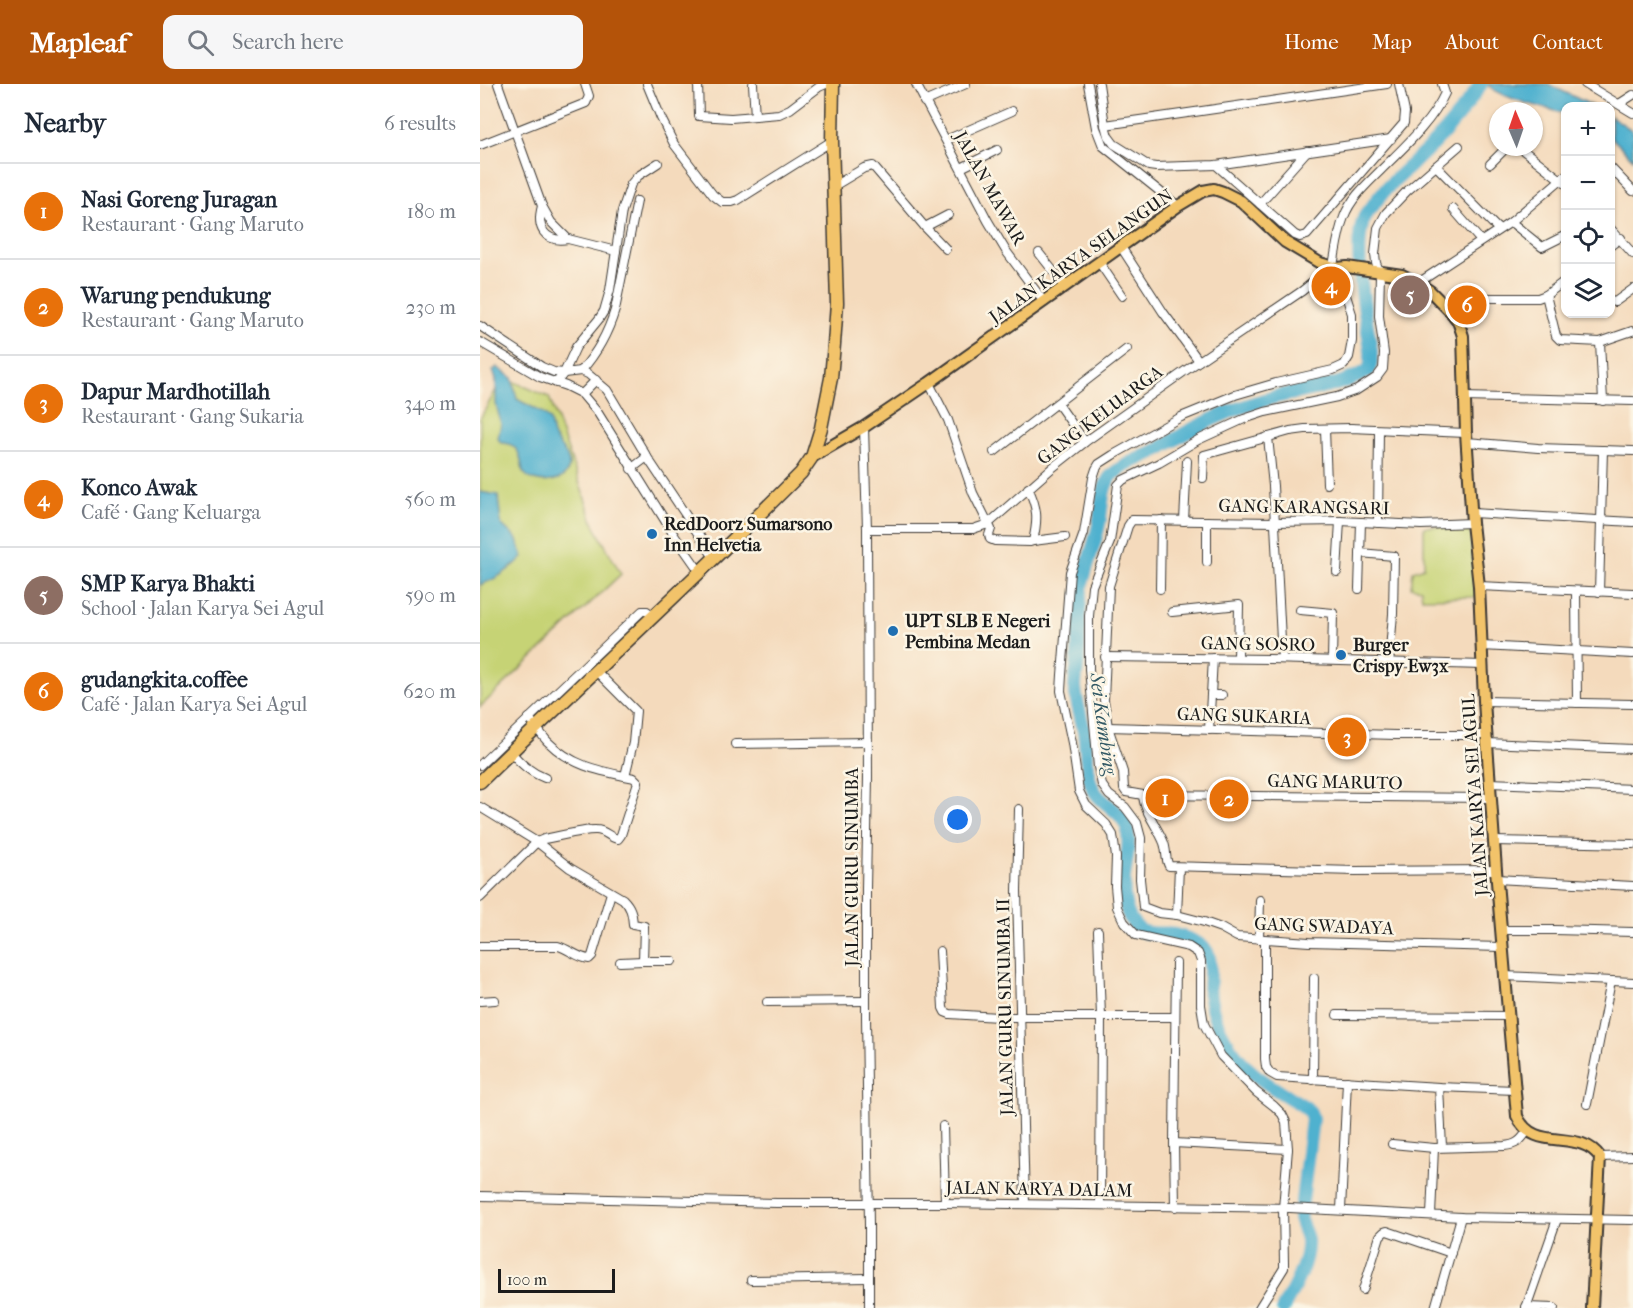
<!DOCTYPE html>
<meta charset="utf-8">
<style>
body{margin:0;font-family:"IM FELL French Canon",serif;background:#f6f6f7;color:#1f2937}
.controls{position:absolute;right:18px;top:18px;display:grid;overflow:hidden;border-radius:12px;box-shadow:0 2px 4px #0004}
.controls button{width:54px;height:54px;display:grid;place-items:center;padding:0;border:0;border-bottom:2px solid #e0e1e3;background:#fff;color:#1f2937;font:30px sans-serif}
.compass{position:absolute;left:1009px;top:18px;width:54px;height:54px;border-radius:50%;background:#fff;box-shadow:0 2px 4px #0004;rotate:358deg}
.scale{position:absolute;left:18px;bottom:15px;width:117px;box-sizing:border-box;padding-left:6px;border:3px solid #1c1c1c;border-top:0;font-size:16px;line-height:21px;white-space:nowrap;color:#1c1c1c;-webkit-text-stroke:4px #fcf5e5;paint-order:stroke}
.you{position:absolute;left:478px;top:736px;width:21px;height:21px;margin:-15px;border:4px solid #fff;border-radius:50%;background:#1a73e8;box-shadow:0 0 0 9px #1a73e833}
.badge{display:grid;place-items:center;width:39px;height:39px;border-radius:50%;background:#b45309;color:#fff;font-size:20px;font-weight:700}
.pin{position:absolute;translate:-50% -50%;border:3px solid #fff;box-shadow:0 2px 6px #0006}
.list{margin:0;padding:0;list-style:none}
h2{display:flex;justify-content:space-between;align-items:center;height:78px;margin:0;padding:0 24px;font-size:26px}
h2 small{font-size:20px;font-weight:400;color:#747a83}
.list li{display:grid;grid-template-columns:39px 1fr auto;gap:18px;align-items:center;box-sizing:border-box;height:96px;padding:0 24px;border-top:2px solid #e0e1e3}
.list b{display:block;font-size:22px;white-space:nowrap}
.list p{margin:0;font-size:20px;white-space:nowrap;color:#747a83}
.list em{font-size:20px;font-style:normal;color:#747a83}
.icon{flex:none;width:33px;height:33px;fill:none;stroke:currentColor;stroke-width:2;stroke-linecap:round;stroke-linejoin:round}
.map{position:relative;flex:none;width:1153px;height:1224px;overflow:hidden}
header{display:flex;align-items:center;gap:36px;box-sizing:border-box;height:84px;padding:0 30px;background:#b45309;color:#fff}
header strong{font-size:28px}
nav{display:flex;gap:33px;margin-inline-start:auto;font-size:21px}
.search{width:420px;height:54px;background:#f6f6f7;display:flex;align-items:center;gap:15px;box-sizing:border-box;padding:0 21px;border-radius:12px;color:#747a83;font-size:22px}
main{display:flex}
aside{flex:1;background:#fff}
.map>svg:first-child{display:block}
</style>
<header>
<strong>Mapleaf</strong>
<div class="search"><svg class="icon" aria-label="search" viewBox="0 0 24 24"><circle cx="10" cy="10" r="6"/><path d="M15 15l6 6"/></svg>Search here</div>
<nav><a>Home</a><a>Map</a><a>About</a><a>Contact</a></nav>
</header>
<main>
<aside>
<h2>Nearby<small>6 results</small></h2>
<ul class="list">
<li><span class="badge" style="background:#e8710a">1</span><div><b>Nasi Goreng Juragan</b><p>Restaurant · Gang Maruto</p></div><em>180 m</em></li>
<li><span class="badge" style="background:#e8710a">2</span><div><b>Warung pendukung</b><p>Restaurant · Gang Maruto</p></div><em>230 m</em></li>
<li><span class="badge" style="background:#e8710a">3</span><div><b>Dapur Mardhotillah</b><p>Restaurant · Gang Sukaria</p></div><em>340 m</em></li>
<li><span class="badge" style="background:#e8710a">4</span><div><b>Konco Awak</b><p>Café · Gang Keluarga</p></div><em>560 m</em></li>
<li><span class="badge" style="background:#8d6e63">5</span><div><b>SMP Karya Bhakti</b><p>School · Jalan Karya Sei Agul</p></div><em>590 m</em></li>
<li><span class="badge" style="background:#e8710a">6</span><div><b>gudangkita.coffee</b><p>Café · Jalan Karya Sei Agul</p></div><em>620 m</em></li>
</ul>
</aside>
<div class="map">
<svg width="1153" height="1224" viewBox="0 0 1153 1224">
<rect width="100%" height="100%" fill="#fcf5e5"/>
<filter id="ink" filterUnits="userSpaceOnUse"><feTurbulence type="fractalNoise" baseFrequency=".0167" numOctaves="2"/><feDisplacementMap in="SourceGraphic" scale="12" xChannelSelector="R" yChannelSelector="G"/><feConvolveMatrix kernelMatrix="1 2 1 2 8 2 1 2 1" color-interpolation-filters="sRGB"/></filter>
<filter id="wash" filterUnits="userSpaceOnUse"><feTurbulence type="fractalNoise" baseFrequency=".008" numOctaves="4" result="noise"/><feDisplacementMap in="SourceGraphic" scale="24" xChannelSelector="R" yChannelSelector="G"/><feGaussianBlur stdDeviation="1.35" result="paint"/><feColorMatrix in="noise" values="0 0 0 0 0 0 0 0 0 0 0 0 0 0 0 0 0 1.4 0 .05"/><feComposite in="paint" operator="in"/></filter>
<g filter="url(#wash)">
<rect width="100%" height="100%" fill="#f4dabc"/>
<g fill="#c6d375" stroke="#717848" stroke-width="1.5">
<polygon points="23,293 69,313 115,443 141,490 0,623 0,335"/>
<polygon points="990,441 996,513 942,514 941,505 931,503 933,487 944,483 944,443"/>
</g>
<g fill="#50b1cf" stroke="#366676" stroke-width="1.5">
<path d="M1006,0h62l45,22h-27l-1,8c-26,-9 -57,-12 -79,-30z"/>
<polygon points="1131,32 1153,47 1153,75 1131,53"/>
<path d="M17,283l15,11 5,21c10,6 24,11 32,20 3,5 2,13 5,18 5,9 19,21 14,33 -5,13 -28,14 -38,8 -3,-1 -5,-4 -7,-6 -2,-14 -4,-30 -22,-29l-3,-5 3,-14 -5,-20v-25l-3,-8z"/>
<path d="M0,408l18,3 3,29 15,14 7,19c-13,13 -26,22 -43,28z"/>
</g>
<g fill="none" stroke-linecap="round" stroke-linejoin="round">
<path stroke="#50b1cf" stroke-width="14" d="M803,1224c10,-18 26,-47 24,-68 -1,-8 -6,-14 -7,-22l12,-99 -2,-7 -5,-5c-17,-11 -37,-21 -52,-34 -21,-18 -39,-47 -43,-75 -3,-14 5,-39 -6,-50 -8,-7 -23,-12 -33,-14 -18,-2 -31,4 -41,-16 -8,-15 -7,-38 -4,-55 2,-11 4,-25 1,-36 -7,-19 -30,-24 -36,-43 -5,-15 -5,-31 -6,-46 -2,-17 -9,-34 -10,-51 0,-10 3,-21 3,-31 2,-24 -1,-49 4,-72 5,-21 13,-40 17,-60 3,-15 2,-38 13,-49 12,-11 27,-16 41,-23 14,-7 26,-16 40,-23 26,-14 54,-25 82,-32 32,-8 65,-9 94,-27l2,-7v-13c-5,-32 -19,-102 -7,-132 2,-4 5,-8 8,-11 16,-25 40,-41 60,-62 18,-18 35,-40 49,-61"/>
</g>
</g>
<g filter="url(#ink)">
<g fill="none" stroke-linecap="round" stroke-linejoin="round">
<defs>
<g id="minor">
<polyline points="18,0 62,122 71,138 88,155 136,167"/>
<polyline points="167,0 181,34 194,60 233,111 242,118 252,118 258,116 352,57"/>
<polyline points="218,0 219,32 251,34 299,30 310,25 339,3 346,0"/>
<polyline points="273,0 275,32"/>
<polyline points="436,0 508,137 526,167 564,218"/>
<polyline points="608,0 616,44 623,62 698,122"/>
<polyline points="619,0 625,41 628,52 634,60 669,82 676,83 736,81 911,55"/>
<polyline points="1105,0 1153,29"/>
<polyline points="444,18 486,0"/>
<polyline points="1139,20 1153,11"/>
<polyline points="625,41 907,0"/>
<polyline points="466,56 532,27"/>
<polyline points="0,61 106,19 109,12 105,0"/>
<polyline points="979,62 927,107 906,129 898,144 895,170 896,179 900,189 899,232 904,269 903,285 897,293 877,306 857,313 785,328 764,335 718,356 679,379 643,396 638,401 630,458 612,502 609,532 609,585 618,683 622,701 629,711 645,723 657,739 661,754 660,795 663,823 679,829 697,831 724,838 741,844 757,853 829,858 1021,863"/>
<polyline points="1039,63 1086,100"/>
<polyline points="1010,80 1027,63"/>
<polyline points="736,81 815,151 820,153 827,151 924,39 925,28 919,0"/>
<polyline points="956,82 1018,145"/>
<polyline points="1130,83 1153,107"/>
<polyline points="481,84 517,66"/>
<polyline points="354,102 384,84 393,82 445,143 466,165"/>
<polyline points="780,120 827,67"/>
<path d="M62,122c-6,21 2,37 26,33"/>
<polyline points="973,125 1001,157"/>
<polyline points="1031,138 1062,163 1086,151"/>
<polyline points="445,143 468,131"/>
<polyline points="1130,144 1153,170"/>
<polyline points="1130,162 1141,154"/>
<polyline points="641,163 683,228 719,277"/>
<polyline points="559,169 585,202"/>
<polyline points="619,178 642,212"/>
<polyline points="938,199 1031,138 1086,91"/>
<polyline points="1066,211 1076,252 1080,256 1120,258 1152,247"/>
<polyline points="1130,217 1135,218 1153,205"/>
<polyline points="978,237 979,220 983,214 1058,214 1066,211 1086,196"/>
<polyline points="0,242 62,283 74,288 84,289 101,287 108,290 127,306 167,373 235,475"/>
<polyline points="0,258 60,293 86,302 102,310 118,329 194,451 220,488"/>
<polyline points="1120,258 1123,317"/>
<path d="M101,287c16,-18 27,-38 34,-61l22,-109"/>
<polyline points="76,299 84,289 96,263 119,235 124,227 130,206 142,127 151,100 158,92 178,79"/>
<path d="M449,299l19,37 25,73 18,36 -2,6 1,4 5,2 35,1 3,-1c5,-21 5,-33 -5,-53"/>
<polyline points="102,310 116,296"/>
<polyline points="984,313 1153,317"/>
<polyline points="578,320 605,358"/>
<polyline points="384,343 387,445 388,693 386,805 386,933 389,1141 389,1224"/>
<polyline points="845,345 847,400"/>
<polyline points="788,353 793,402 802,575"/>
<polyline points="987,358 1058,364 1153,367"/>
<polyline points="514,368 647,265"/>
<polyline points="151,385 167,373"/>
<polyline points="723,394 724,371 810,347 825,345 871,344 986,349"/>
<polyline points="992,429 1153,438"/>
<polyline points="704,437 707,377"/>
<polyline points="898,439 899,346"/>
<polyline points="992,439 941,441 860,437 795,438 652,436 648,442 629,502 624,616 628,643 643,688 644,705 646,708 663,711 1011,714"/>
<path d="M387,445h106l15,-5 64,-56 33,-26 114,-81 103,-70 31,-25c3,-16 5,-34 11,-49 7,-19 23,-33 37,-47 22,-22 51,-48 64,-77l-3,-9"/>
<polyline points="553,457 585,453"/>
<polyline points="880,469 914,472 913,530 909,578"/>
<polyline points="727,478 727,437"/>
<polyline points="857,488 860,437"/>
<polyline points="999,502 1153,509"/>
<polyline points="680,505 681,436"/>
<polyline points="879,505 881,438"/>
<polyline points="1096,507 1097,619"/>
<polyline points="1119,508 1123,366"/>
<polyline points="820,526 853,529 852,576"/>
<polyline points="692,528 759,521 758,574"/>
<polyline points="1002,562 1153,570"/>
<polyline points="625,573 790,575 1003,581"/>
<polyline points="115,586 156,627 153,659 145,692"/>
<polyline points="731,611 733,574"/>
<polyline points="1004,617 1153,620"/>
<polyline points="628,643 915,651 1006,651"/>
<polyline points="729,646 731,611 742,611"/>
<polyline points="1007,659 1153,665"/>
<polyline points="255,660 387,658"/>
<path d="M31,668c10,12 19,20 34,26"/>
<polyline points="0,681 162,527 167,527 174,533"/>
<polyline points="1010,699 1153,705"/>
<path d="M663,711c1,17 15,32 21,48 3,8 1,16 5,23l186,5 141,-1"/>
<path d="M0,723l57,35 33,26 53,31c8,8 9,14 10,25l11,2 -1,35h29"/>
<polyline points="539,725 537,807 545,1120"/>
<polyline points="1013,757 1153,760"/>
<polyline points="1016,795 1153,802"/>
<path d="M0,814l57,-56 7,-3c13,-2 41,-10 52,-9 9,0 14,8 22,9l3,-4 17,-53 -4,-4c-34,-7 -61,-11 -87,-37 -6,-7 -12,-15 -18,-23"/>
<polyline points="697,831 699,783"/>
<polyline points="1021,846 1074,846 1153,848"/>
<polyline points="618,847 621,933 620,1121"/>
<polyline points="779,855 780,816"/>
<polyline points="785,856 785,975 786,983 790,989 797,993 959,1003 1035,1006"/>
<path d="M0,862h78c11,3 20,12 31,13l3,-3 19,-63"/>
<polyline points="460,867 463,924 465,928 470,930 518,933 695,933"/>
<polyline points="140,878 163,877"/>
<polyline points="1024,892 1153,898"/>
<polyline points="0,917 15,916"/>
<polyline points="287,918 386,917"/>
<polyline points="857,931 1028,932"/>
<polyline points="833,996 834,894"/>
<polyline points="959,1003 962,1063"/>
<polyline points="1107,1020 1131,897"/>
<polyline points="463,1042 465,1119"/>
<polyline points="694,1059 808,1065"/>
<path d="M912,1060l42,4 70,-2c12,-1 17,-5 23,-15"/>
<polyline points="1120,1073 1153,1072"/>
<polyline points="0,1112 297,1119 465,1119 810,1124 981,1133 1153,1136"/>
<polyline points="695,1123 694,1059 696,879"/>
<polyline points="861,1126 867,997"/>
<polyline points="951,1131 954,1064"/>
<polyline points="271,1196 388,1194"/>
<polyline points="883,1206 900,1152 904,1148 907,1147 971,1169"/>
<polyline points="1046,1223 1074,1224"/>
<polyline points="779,1224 804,1184 804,1179 803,1124 808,1065 806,1038 802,1030 794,1022 776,1008 741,972 724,940 721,921 721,877 718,869 709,863 656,851 644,838 637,823 635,802 636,773 633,751 626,740 606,721 599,707 592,659 581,607 582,591 590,488 604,449 613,394 616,385 619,380 633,371 701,333 755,311 796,299 853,286 864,281 869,273 872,257 872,230 857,184"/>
<polyline points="955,1224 981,1133"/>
<polyline points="1046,1224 1077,1135"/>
</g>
<path id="major" d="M332,373l52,-30 65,-44 249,-177 25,-15 11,-2 9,3 18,9 44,41 35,21 17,5 10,-1 55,8 16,8 12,8 20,20 8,10 5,15 3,97 6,90 7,63 5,115 12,169 21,246c17,38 62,11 83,41l-8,151"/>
<path id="highway" d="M0,698c106,-104 216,-203 321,-309l11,-16 9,-29 10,-50 3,-34 3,-41 -5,-162 1,-57"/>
</defs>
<use href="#minor" stroke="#3c3834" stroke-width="10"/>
<use href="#major" stroke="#3c3834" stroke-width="14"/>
<use href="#highway" stroke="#3c3834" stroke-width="15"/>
<use href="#minor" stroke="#fff" stroke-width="8"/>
<use href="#major" stroke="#f2c36a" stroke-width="10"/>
<use href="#highway" stroke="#f2c36a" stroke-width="12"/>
</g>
</g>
<g fill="#1f6fb2" stroke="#fcf5e5" stroke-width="2">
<circle cx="172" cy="450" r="6"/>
<circle cx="413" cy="547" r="6"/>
<circle cx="861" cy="571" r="6"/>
</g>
<g text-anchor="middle" stroke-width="5" stroke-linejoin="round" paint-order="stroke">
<g font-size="18" fill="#1c1c1c" stroke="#fcf5e5">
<text transform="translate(510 104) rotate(61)" y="6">JALAN MAWAR</text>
<text transform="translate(601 172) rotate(-35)" y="6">JALAN KARYA SELANGUN</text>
<text transform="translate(620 331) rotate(-37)" y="6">GANG KELUARGA</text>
<text transform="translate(824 423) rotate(1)" y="6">GANG KARANGSARI</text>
<text transform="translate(778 560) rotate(1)" y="6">GANG SOSRO</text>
<text transform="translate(764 632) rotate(2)" y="6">GANG SUKARIA</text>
<text transform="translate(855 698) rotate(1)" y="6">GANG MARUTO</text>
<text transform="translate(995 711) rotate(-94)" y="6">JALAN KARYA SEI AGUL</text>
<text transform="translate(372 783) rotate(-90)" y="6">JALAN GURU SINUMBA</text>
<text transform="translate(844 842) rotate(2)" y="6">GANG SWADAYA</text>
<text transform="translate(525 923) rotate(-91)" y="6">JALAN GURU SINUMBA II</text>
<text transform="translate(559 1105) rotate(1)" y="6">JALAN KARYA DALAM</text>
</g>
<g font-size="18" font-weight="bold" fill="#1c1c1c" stroke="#fcf5e5" text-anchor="start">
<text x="184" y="446">RedDoorz Sumarsono<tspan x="184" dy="21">Inn Helvetia</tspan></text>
<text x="425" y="543">UPT SLB E Negeri<tspan x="425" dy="21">Pembina Medan</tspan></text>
<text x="873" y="567">Burger<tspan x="873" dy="21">Crispy Ew3x</tspan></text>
</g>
<g font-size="20" font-style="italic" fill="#315864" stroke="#fcf5e5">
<text transform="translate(624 640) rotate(82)" y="7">Sei Kambing</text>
</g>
</g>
</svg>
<div class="controls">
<button>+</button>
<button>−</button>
<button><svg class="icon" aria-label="locate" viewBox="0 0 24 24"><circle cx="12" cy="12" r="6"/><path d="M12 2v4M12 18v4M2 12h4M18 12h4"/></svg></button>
<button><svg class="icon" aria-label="layers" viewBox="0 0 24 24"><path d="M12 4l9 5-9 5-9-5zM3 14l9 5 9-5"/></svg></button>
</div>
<svg class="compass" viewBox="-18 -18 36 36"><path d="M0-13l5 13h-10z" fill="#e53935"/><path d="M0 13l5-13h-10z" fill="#747a83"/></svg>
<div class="scale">100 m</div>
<div class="you"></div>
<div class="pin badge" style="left:685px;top:714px;background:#e8710a">1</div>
<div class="pin badge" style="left:749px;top:715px;background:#e8710a">2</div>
<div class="pin badge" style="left:867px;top:653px;background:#e8710a">3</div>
<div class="pin badge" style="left:851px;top:202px;background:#e8710a">4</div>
<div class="pin badge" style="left:930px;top:211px;background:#8d6e63">5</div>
<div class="pin badge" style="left:987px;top:221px;background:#e8710a">6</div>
</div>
</main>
